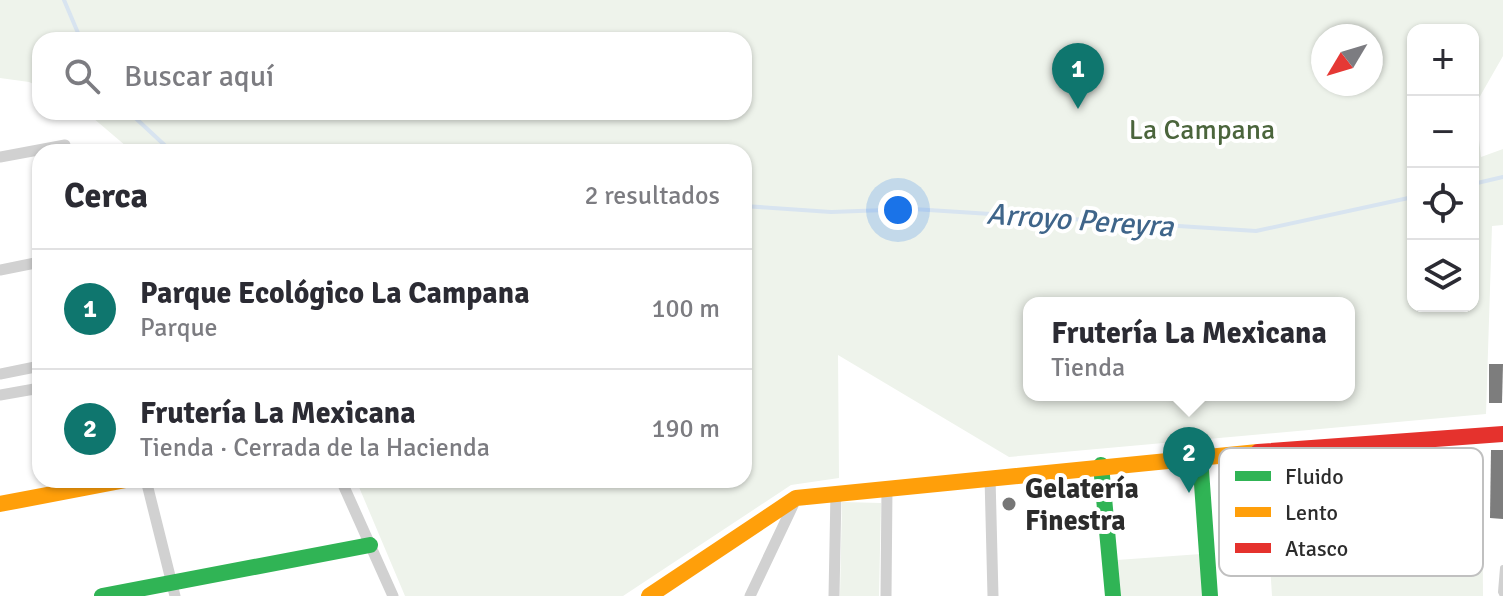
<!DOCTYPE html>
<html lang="es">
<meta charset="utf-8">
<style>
body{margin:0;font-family:Signika,sans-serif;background:#f7f7f7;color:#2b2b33}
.controls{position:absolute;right:24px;top:24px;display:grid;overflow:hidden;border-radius:16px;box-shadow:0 2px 6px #0004}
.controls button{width:72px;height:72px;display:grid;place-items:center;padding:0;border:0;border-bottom:2px solid #e1e1e2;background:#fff;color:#2b2b33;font:40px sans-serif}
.compass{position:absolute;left:1311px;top:24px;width:72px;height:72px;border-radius:50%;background:#fff;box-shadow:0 2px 6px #0004;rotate:232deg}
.you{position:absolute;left:898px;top:210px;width:28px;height:28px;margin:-20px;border:6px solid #fff;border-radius:50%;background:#1a73e8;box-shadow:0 0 0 12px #1a73e833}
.badge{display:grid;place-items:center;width:52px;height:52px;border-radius:50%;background:#0f766e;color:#fff;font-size:26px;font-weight:700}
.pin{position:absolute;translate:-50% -66px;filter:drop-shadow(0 2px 4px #0008)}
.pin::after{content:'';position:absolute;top:42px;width:28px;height:24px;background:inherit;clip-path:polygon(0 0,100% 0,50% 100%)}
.popup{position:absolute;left:1023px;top:297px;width:332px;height:104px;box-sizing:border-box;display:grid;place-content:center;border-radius:16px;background:#fff;filter:drop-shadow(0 2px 6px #0005);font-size:26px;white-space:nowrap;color:#7c7c81}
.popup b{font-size:30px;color:#2b2b33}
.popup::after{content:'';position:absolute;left:50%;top:100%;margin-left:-16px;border:16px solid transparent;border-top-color:#fff}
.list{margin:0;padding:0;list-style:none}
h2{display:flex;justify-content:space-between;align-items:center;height:104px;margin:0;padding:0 32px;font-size:34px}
h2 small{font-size:26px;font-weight:400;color:#7c7c81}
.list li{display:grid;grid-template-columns:52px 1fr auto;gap:24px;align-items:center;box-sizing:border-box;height:120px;padding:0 32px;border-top:2px solid #e1e1e2}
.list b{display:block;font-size:30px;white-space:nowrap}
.list p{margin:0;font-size:26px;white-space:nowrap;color:#7c7c81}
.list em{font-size:26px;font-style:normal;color:#7c7c81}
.icon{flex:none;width:44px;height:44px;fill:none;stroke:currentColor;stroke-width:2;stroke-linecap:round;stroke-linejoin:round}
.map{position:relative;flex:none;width:1503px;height:596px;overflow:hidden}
.search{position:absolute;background:#fff;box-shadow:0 2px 6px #0004;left:32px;top:32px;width:720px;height:88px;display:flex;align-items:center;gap:20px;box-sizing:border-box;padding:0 28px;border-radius:24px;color:#7c7c81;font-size:30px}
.panel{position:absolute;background:#fff;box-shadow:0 2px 6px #0004;left:32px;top:144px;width:720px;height:344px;border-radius:24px}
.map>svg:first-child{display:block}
</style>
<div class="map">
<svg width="1503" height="596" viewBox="0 0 1503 596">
<rect width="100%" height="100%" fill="#fff"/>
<g fill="#eef3eb" fill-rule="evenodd">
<path d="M0,0h1503v56l-28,49 6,52 22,-8v76l-11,1 -6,188 -477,43 -171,-102 1,123 -48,7 -168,111h-218l-49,-116h388v-328h-611l-47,-40h658v-72h-704v47l-11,-5 -29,-4zM1413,30h60v276h-60zM1323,36h48v48h-48zM1349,303v92h-320v-92z"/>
<polygon points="1482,452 1483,596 1272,596 1264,469"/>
<polygon points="842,502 881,503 879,596 840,596"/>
<polygon points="1201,554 1204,596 1120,596 1117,560"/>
</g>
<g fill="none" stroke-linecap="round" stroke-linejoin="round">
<g stroke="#d8e4f0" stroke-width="4">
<polyline points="64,0 81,40"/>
<polyline points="129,112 172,152"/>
<polyline points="1473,184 1503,177"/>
<polyline points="744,206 831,212 913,209 1256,231 1413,197"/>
</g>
</g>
<g fill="#7d7d7d">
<polygon points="1489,364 1503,364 1502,403 1489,403"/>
<polygon points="1491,450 1503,450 1503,519 1490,518"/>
</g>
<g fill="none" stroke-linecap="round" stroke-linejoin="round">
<polyline stroke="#d1d1d1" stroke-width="6" points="1503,568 1501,592 1503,596"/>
<g stroke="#d1d1d1" stroke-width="11">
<polyline points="0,157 65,145 67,152"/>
<polyline points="0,270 40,262"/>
<polyline points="0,374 40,366"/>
<polyline points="0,395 40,388"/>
<polyline points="990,477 993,596"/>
<polyline points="146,480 175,596"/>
<polyline points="341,480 393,596"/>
<polyline points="750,596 796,499"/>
<polyline points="834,596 836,492"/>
<polyline points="886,596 887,488"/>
</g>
<g stroke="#30b455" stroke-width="16">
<polyline points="1200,456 1210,596"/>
<polyline points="1101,465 1113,596"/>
<polyline points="102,596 370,545"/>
</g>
<g stroke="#ff9f0a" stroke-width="16">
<polyline points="0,504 126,480"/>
<polyline points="649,596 796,498 1258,452"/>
</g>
<polyline stroke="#e5322d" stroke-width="16" points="1258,452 1503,434"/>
</g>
<circle fill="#767676" stroke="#fff" stroke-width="3" cx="1009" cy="504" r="8"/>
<g text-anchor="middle" stroke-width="8" stroke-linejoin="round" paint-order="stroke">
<g font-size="28" fill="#4b653c" stroke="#fff">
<text x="1202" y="139">La Campana</text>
</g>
<g font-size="28" font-weight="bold" fill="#2c2c2c" stroke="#fff" text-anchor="start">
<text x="1025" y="498">Gelatería<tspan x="1025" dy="32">Finestra</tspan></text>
</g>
<g font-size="30" font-style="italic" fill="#3f658a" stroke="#fff">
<text transform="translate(1080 220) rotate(4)" y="10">Arroyo Pereyra</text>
</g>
</g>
<rect x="1219" y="448" width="264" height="128" rx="12" fill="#fff" stroke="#c0c0c0" stroke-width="2"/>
<rect x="1235" y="471" width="36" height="10" fill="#30b455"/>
<rect x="1235" y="507" width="36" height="10" fill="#ff9f0a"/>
<rect x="1235" y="543" width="36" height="10" fill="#e5322d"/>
<g font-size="22" fill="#2c2c2c">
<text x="1285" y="484">Fluido</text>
<text x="1285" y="520">Lento</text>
<text x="1285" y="556">Atasco</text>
</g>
</svg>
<div class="controls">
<button>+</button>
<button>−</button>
<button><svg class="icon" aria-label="locate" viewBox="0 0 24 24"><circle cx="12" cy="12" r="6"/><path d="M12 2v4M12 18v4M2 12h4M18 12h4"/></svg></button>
<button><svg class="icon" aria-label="layers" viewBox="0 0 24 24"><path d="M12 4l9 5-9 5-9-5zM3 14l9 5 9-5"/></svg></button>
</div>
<svg class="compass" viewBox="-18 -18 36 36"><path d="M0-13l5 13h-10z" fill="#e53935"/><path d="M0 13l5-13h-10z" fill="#7c7c81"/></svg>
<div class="you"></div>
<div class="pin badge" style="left:1078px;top:109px">1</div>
<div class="pin badge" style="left:1189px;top:493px">2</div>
<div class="popup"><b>Frutería La Mexicana</b>Tienda</div>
<div class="search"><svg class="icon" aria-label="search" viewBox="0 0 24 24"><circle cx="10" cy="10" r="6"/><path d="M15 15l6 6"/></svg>Buscar aquí</div>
<section class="panel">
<h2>Cerca<small>2 resultados</small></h2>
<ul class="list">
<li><span class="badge">1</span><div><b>Parque Ecológico La Campana</b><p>Parque</p></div><em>100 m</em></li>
<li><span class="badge">2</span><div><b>Frutería La Mexicana</b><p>Tienda · Cerrada de la Hacienda</p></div><em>190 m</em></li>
</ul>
</section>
</div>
